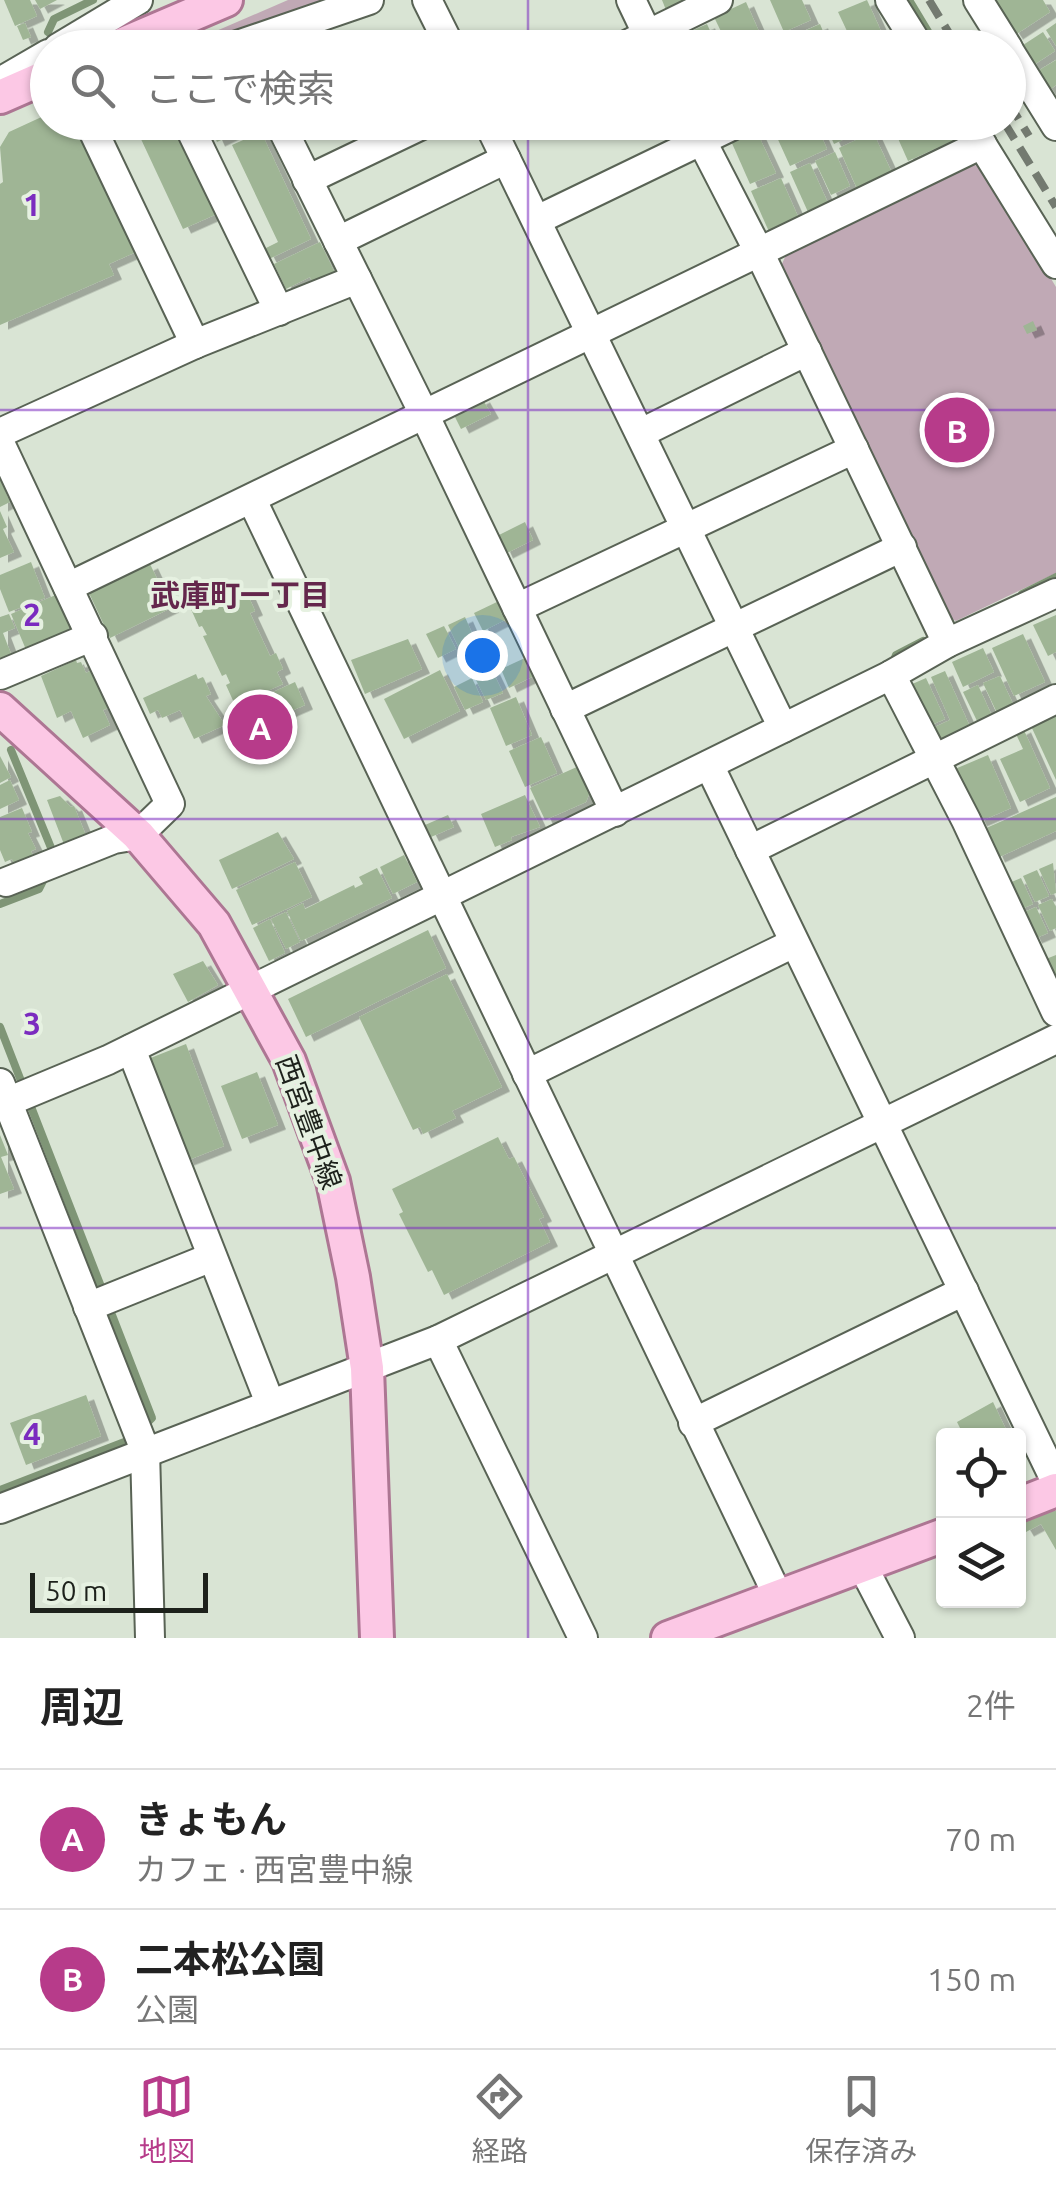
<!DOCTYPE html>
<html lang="ja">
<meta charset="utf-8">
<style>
body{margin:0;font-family:Ubuntu,"Noto Sans JP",sans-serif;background:#f6f6f6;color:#222}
.controls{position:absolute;right:30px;bottom:30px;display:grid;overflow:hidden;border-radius:10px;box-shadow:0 2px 8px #0004}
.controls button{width:90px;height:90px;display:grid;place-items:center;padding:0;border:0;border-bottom:2px solid #e0e0e0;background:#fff;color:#222;font:50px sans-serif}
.scale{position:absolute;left:30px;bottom:25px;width:178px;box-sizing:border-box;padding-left:10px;border:5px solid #1d211b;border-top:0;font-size:28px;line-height:35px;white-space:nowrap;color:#1d211b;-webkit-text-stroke:8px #e6f1e1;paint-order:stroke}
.you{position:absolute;left:482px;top:655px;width:35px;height:35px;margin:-25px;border:8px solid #fff;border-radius:50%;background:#1a73e8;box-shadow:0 0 0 15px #1a73e833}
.badge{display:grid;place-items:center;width:65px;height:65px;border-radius:50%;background:#b73b8a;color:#fff;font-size:32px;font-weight:700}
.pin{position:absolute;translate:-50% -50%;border:5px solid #fff;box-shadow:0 2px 10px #0006}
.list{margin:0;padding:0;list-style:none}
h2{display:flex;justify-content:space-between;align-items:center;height:130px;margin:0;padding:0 40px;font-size:42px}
h2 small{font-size:32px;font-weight:400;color:#767676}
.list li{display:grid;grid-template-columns:65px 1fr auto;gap:30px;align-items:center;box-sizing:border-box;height:140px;padding:0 40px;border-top:2px solid #e0e0e0}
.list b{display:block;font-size:38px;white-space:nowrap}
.list p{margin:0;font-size:32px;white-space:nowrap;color:#767676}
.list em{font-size:32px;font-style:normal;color:#767676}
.icon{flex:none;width:55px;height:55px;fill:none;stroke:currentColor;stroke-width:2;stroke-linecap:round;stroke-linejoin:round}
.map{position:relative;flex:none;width:1056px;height:1638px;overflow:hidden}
.search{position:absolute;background:#fff;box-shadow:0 2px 8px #0004;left:30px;right:30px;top:30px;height:110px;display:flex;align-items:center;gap:25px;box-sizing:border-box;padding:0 35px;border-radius:55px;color:#767676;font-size:38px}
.sheet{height:410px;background:#fff}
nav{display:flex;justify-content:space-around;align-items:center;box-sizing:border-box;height:140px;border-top:2px solid #e0e0e0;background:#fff;font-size:28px;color:#767676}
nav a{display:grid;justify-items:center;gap:5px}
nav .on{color:#b73b8a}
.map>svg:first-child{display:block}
</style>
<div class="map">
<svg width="1056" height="1638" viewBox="0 0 1056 1638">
<defs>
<filter id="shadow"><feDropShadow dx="8" dy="4.5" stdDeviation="0" flood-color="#0004"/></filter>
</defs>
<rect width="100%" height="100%" fill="#d9e4d4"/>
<g fill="#c0a9b5">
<polygon points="288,0 325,0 192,47 177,48"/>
<polygon points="970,163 985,169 1056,287 1056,573 956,621 947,616 780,268 787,253"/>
</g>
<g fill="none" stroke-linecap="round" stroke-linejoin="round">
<g stroke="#7f9576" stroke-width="8">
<polyline points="909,0 938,48"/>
<polyline points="48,32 54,19 93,0"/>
<polyline points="1022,594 1056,577"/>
<polyline points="894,660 896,655 923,641"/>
<polyline points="11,750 54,855"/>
<polyline points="0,904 39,889 45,877"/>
<polyline points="0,1027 100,1284"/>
<polyline points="112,1315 152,1418 147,1423"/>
<polyline points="0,1490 127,1441"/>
</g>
</g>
<g fill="#9fb595" filter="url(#shadow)">
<polygon points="4,0 30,0 37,16 15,26"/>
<polygon points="35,0 57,0 40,9"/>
<polygon points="662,0 701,0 668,15"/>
<polygon points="770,0 802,0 811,20 784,32"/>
<polygon points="867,0 885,40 868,48 855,48 838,12"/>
<polygon points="992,0 1043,0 1050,12 1015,35"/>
<polygon points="746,2 764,43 755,48 729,48 714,17"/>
<polygon points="25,23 31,37 23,40 17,26"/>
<polygon points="1056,23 1056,46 1046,30"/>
<polygon points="707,24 718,48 677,48 673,39"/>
<polygon points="820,24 830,48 790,48 786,39"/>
<polygon points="1043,32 1055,51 1032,66 1020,47"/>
<polygon points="1056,60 1056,85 1048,91 1036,72"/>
<polygon points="48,114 48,122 78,122 136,252 109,264 114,275 0,325 0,184 3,182 0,147 9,132"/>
<polygon points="133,122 177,122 219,213 183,229"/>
<polygon points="208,122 259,122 217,142"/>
<polygon points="770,122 815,122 827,149 790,166"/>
<polygon points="824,122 865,122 867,128 834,144"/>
<polygon points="885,122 915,122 890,134"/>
<polygon points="922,122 944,122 952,141 908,161 896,134"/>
<polygon points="756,130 776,173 750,184 731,141"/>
<polygon points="261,132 311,239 269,259 264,249 278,242 232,145"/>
<polygon points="873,132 893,175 858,191 839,148"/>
<polygon points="835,152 850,186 831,195 815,161"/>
<polygon points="810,163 828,203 808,212 790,172"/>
<polygon points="781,178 800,221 770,234 751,191"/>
<polygon points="320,242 335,273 313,284 310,277 286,289 274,264"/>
<polygon points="1033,321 1037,330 1027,334 1023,326"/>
<polygon points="482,398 491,414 461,429 453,413"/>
<polygon points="0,479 10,502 0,507"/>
<polygon points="0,511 7,527 3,529 14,552 0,558"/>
<polygon points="525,522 533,540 505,554 497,536"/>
<polygon points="31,562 45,598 9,612 0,589 0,575"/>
<polygon points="150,564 171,608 110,638 89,593"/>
<polygon points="237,586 242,595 247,593 255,611 250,613 270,656 276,653 283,669 277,672 283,684 235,705 226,685 230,683 226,674 222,676 203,636 207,635 202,626 199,627 190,607"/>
<polygon points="58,594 70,624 67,634 27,652 11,614"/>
<polygon points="499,601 507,619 483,631 474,613"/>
<polygon points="9,614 15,628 3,633 11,654 0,658 0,617"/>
<polygon points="1056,615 1056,652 1048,656 1033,625"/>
<polygon points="465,617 475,640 459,648 448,625"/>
<polygon points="444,626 456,649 438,658 426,634"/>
<polygon points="1023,634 1045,682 1014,696 992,648"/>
<polygon points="408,639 422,669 365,694 351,660"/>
<polygon points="983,648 994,672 963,687 952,662"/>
<polygon points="525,658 534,676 509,688 501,669"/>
<polygon points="76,660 77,663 81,662 86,673 90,671 108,708 103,710 110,725 83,738 71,711 57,718 41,676"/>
<polygon points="440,670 460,711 404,739 384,699"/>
<polygon points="492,670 503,693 486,700 475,678"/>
<polygon points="945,671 971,729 942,742 935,727 950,720 931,677"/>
<polygon points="196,674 198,679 203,677 211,694 206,696 225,725 194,739 180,710 162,718 158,710 150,714 143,698"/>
<polygon points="1000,676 1014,706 997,713 983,683"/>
<polygon points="472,678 483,702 465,710 454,687"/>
<polygon points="926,678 945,719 929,726 910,685"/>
<polygon points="295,682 305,705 266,722 256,700"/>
<polygon points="978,685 992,716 978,723 963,692"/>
<polygon points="516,697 532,735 506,746 490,708"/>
<polygon points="253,706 262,723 265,725 276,721 278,729 254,741 256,749 247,753 233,724 243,718 241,712"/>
<polygon points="1055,715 1056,717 1056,780 1031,726"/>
<polygon points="1023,728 1050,788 1020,802 1000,759 1023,749 1015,732"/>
<polygon points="541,737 557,773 525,787 509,751"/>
<polygon points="988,755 1011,808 979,822 955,769"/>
<polygon points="0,756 11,777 0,783"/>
<polygon points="579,766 590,792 586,802 545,820 530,788"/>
<polygon points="10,780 19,800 0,809 0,785"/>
<polygon points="525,795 540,827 511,837 512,840 495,847 481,814"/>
<polygon points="60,796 71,807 74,806 87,838 65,847 47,800"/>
<polygon points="1056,797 1056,831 997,858 984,829"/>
<polygon points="22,808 32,832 28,833 36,849 31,851 35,861 17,869 12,859 5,862 0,850 0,817"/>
<polygon points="448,815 454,827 431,837 425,825"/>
<polygon points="278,832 294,859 232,889 219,860"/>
<polygon points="404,855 417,882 393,894 380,867"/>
<polygon points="295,862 312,897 252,925 236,890"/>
<polygon points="1053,863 1056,893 1051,895 1039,869"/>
<polygon points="377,868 392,898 301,941 287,911 303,903 305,909 354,885 355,888 363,884 359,877"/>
<polygon points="1037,870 1049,896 1035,902 1023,876"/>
<polygon points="1021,878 1033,904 1019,910 1007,884"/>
<polygon points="1052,899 1056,907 1056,928 1050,931 1038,905"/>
<polygon points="1036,907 1048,933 1034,939 1022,913"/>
<polygon points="286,912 300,942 286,949 271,919"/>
<polygon points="270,919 285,953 269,961 253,928"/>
<polygon points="428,930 446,968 306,1037 288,999"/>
<polygon points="1056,955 1056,981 1046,959"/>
<polygon points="203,961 218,985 188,1002 173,974"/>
<polygon points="447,974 502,1087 452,1111 456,1118 423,1134 420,1127 413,1130 359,1017"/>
<polygon points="186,1044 224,1146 186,1161 148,1059"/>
<polygon points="257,1072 278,1125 242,1139 221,1086"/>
<polygon points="0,1135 8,1155 1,1157 14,1189 0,1194"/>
<polygon points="498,1137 509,1159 514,1157 544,1217 539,1219 550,1242 444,1295 432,1270 428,1272 399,1214 403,1212 392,1189"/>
<polygon points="86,1395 101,1436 26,1465 10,1423"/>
<polygon points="993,1402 1009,1436 964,1436 957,1422"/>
<polygon points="1045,1508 1056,1511 1056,1550 1041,1524 1026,1532 1020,1522"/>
</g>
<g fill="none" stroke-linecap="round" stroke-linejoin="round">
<defs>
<g id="minor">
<polyline points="427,0 451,48"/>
<polyline points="631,0 654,48"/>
<polyline points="890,0 920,48"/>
<polyline points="978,0 1008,48"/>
<polyline points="58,48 138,0"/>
<polyline points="229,48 369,0"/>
<polyline points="620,48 718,0"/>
<polyline points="1008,49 1056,126"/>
<polyline points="0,82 48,54"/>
<polyline points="89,122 195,344"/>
<polyline points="187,122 279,311"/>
<polyline points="279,122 424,414 615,812"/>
<polyline points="488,122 783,728"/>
<polyline points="692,122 759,252 947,643"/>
<polyline points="968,122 1056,264"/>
<polyline points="307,180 428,122"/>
<polyline points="537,220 740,122"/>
<polyline points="338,241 506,159"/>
<polyline points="0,433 195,344 357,279"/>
<polyline points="641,433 807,351"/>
<polyline points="0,443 170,804 138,835 114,839 6,882"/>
<polyline points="252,500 779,1598"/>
<polyline points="68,587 982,144"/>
<polyline points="517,608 854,449"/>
<polyline points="0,675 93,636"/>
<polyline points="891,675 966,820 1056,1012"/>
<polyline points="565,709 902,547"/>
<polyline points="709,765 1056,1482"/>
<polyline points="750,850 1056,699"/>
<polyline points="131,1049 270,1403"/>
<polyline points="527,1074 794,943"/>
<polyline points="0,1083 145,1450 150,1638"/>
<polyline points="0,1105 108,1060 891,675 947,643 1056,593"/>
<polyline points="88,1307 212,1257"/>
<polyline points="438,1340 583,1638"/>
<polyline points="693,1423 964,1291"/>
<polyline points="0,1509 438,1340 1056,1039"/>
<polyline points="863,1567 900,1638"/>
</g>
<g id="major">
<polyline points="114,48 226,0"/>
<polyline points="0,97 48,76"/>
<polyline points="0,709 138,835 214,924 289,1061 333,1181 353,1277 367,1368 377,1638"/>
<polyline points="1018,1505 1056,1490"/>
<polyline points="668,1638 944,1535"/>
</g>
</defs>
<use href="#minor" stroke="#596355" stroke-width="32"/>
<use href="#major" stroke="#ad7693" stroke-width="38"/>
<use href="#minor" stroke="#fff" stroke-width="28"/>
<use href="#major" stroke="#fcc8e5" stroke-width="32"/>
<g stroke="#737a70" stroke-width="8" stroke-dasharray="20 10" stroke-linecap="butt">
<polyline points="929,0 958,48"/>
<polyline points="1008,102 1029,136"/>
<polyline points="1004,122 1056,207"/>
</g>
</g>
<path fill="none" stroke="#7b2cbf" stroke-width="2.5" stroke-opacity="0.55" d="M528,0v48M528,122v1516M0,410h1056M0,819h1056M0,1228h1056"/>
<g text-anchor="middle" stroke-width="8" stroke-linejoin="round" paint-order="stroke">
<g font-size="28" fill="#1d211b" stroke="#e6f1e1">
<text transform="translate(309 1122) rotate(70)" y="10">西宮豊中線</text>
</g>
<g font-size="30" font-weight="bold" fill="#64274c" stroke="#e6f1e1">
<text x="240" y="606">武庫町一丁目</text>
</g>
</g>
<g font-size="32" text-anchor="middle" font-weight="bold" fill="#7b2cbf" stroke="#e6f1e1" stroke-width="8" stroke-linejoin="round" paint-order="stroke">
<text x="32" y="216">1</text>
<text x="32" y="626">2</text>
<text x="32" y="1035">3</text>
<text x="32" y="1445">4</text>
</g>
</svg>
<div class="controls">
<button><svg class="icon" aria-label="locate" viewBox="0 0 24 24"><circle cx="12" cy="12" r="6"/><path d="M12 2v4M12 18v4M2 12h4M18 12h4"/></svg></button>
<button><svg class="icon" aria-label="layers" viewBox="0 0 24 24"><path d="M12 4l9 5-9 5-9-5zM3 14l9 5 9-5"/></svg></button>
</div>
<div class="scale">50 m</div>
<div class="you"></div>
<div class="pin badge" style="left:260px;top:727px">A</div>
<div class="pin badge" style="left:957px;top:430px">B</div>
<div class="search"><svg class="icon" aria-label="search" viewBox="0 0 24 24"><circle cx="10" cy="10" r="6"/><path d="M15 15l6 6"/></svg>ここで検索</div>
</div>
<section class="sheet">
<h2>周辺<small>2件</small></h2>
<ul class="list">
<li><span class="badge">A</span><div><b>きょもん</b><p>カフェ · 西宮豊中線</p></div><em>70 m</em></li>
<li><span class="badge">B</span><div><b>二本松公園</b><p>公園</p></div><em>150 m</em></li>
</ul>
</section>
<nav>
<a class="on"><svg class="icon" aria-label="map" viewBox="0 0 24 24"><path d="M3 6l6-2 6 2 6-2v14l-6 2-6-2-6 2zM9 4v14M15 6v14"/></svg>地図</a>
<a><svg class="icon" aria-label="directions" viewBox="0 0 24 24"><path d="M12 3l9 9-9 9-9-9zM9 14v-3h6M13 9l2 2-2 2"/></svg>経路</a>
<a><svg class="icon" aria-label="saved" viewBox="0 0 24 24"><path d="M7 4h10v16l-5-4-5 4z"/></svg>保存済み</a>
</nav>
